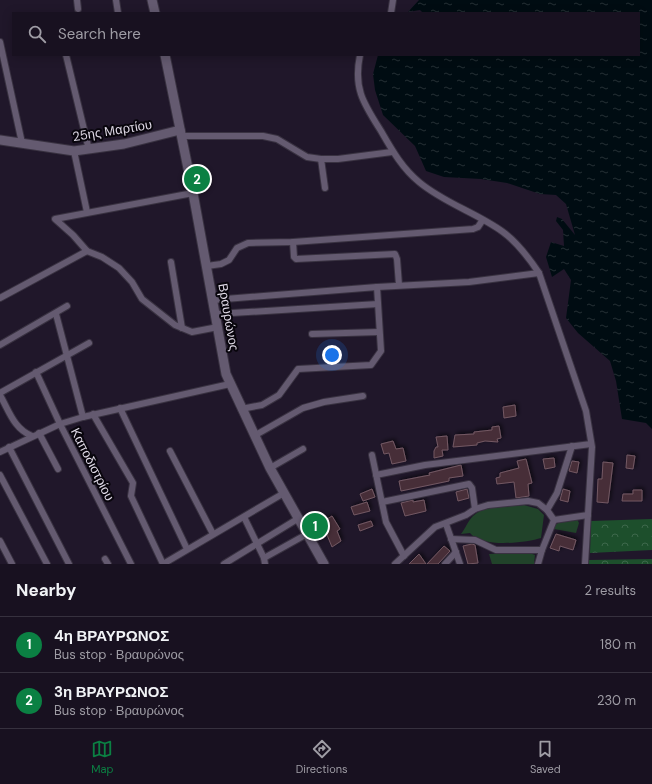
<!DOCTYPE html>
<meta charset="utf-8">
<style>
body{margin:0;font-family:"DM Sans",sans-serif;background:#251f2d;color:#f1f3f6}
.you{position:absolute;left:332px;top:355px;width:14px;height:14px;margin:-10px;border:3px solid #fff;border-radius:50%;background:#1a73e8;box-shadow:0 0 0 6px #1a73e833}
.badge{display:grid;place-items:center;width:26px;height:26px;border-radius:50%;background:#0b8043;color:#fff;font-size:13px;font-weight:700}
.pin{position:absolute;translate:-50% -50%;border:2px solid #fff;box-shadow:0 1px 4px #0006}
.list{margin:0;padding:0;list-style:none}
h2{display:flex;justify-content:space-between;align-items:center;height:52px;margin:0;padding:0 16px;font-size:17px}
h2 small{font-size:13px;font-weight:400;color:#9f9da5}
.list li{display:grid;grid-template-columns:26px 1fr auto;gap:12px;align-items:center;box-sizing:border-box;height:56px;padding:0 16px;border-top:1px solid #36313e}
.list b{display:block;font-size:15px;white-space:nowrap}
.list p{margin:0;font-size:13px;white-space:nowrap;color:#9f9da5}
.list em{font-size:13px;font-style:normal;color:#9f9da5}
.icon{flex:none;width:22px;height:22px;fill:none;stroke:currentColor;stroke-width:2;stroke-linecap:round;stroke-linejoin:round}
.map{position:relative;flex:none;width:652px;height:564px;overflow:hidden}
.search{position:absolute;background:#181120;box-shadow:0 2px 10px #0003;left:12px;right:12px;top:12px;height:44px;display:flex;align-items:center;gap:10px;box-sizing:border-box;padding:0 14px;border-radius:0px;color:#9f9da5;font-size:15px}
.sheet{height:164px;background:#181120}
nav{display:flex;justify-content:space-around;align-items:center;box-sizing:border-box;height:56px;border-top:1px solid #36313e;background:#181120;font-size:11px;color:#9f9da5}
nav a{display:grid;justify-items:center;gap:2px}
nav .on{color:#0b8043}
.map>svg:first-child{display:block}
</style>
<div class="map">
<svg width="652" height="564" viewBox="0 0 652 564">
<defs>
<pattern id="forest-crowns" width="20" height="18" patternUnits="userSpaceOnUse"><rect width="20" height="18" fill="#1d4f2c"/><path d="M2 6a3 3 0 1 1 6 0M12 15a3 3 0 1 1 6 0" fill="none" stroke="#3d684b"/></pattern>
<pattern id="water-ripples" width="26" height="14" patternUnits="userSpaceOnUse"><rect width="26" height="14" fill="#000c12"/><path d="M2 4q2-2 4 0t4 0M15 11q2-2 4 0t4 0" fill="none" stroke="#252f34"/></pattern>
<filter id="shadow"><feDropShadow dx="2" dy="-2" stdDeviation="2" flood-color="#0009"/></filter>
</defs>
<rect width="100%" height="100%" fill="#20172a"/>
<g fill="#21432a">
<path d="M524,505l14,4 6,6 -3,23c-16,5 -60,10 -71,-5l-9,1c4,-5 7,-13 12,-18 12,-12 36,-9 51,-11z"/>
<polygon points="577,519 579,523 576,533 554,529 552,527 563,520"/>
<polygon points="527,552 535,555 534,564 492,564 489,554"/>
</g>
<g fill="url(#forest-crowns)">
<polygon points="652,519 652,550 590,553 591,521"/>
<polygon points="652,559 652,564 589,564 589,560"/>
</g>
<polygon fill="url(#water-ripples)" points="419,0 652,0 652,429 646,423 622,419 616,381 610,361 578,333 566,318 571,280 564,269 552,277 546,257 551,242 564,246 563,230 556,221 557,217 562,219 575,235 566,204 556,195 540,194 507,183 481,179 444,177 426,171 415,146 383,115 375,90 373,74 378,55 639,55 639,13 423,13 420,10 408,12"/>
<g fill="#462e37" stroke="#735863" filter="url(#shadow)">
<polygon points="515,405 516,416 504,418 503,407"/>
<polygon points="499,426 501,438 497,439 498,442 485,441 477,443 477,445 453,447 455,435 474,434 474,432 492,430 492,427"/>
<polygon points="447,436 448,450 442,450 443,456 434,458 434,451 436,447 438,447 436,437"/>
<polygon points="393,441 396,449 403,448 406,461 392,464 389,453 384,454 381,444"/>
<polygon points="627,455 635,456 633,469 626,468"/>
<polygon points="554,458 555,467 545,469 543,459"/>
<polygon points="526,459 532,483 528,484 529,496 516,498 514,482 497,484 496,478 500,477 500,473 519,468 517,461"/>
<polygon points="572,461 579,462 577,473 569,471"/>
<polygon points="603,462 613,463 608,503 597,502 598,479 602,479"/>
<polygon points="461,465 463,476 449,478 449,481 401,491 399,481 430,475 429,473"/>
<polygon points="372,489 375,497 363,501 360,494"/>
<polygon points="467,489 469,498 458,501 456,492"/>
<polygon points="563,489 570,491 568,502 560,500"/>
<polygon points="633,490 642,490 642,501 622,501 623,494 633,494"/>
<polygon points="413,500 413,502 424,500 426,511 405,516 401,503"/>
<polygon points="367,502 370,511 354,515 351,507"/>
<polygon points="332,516 340,529 337,531 341,541 332,547 325,530 323,531 319,524"/>
<polygon points="371,521 373,526 360,531 358,525"/>
<polygon points="556,534 576,540 573,550 560,546 559,551 550,548"/>
<polygon points="472,544 475,545 478,563 468,564 463,546"/>
<polygon points="444,546 450,551 438,564 427,564"/>
<polygon points="419,554 426,564 409,564"/>
</g>
<g fill="none" stroke-linecap="round" stroke-linejoin="round">
<defs>
<g id="street">
<polyline points="77,0 78,9"/>
<polyline points="116,0 118,13"/>
<polyline points="391,13 393,0"/>
<polyline points="0,42 22,143"/>
<polyline points="66,55 89,150"/>
<path d="M360,55c-7,34 4,49 21,76 11,19 21,37 38,51 25,21 58,31 84,50 15,11 26,26 36,41l47,138 6,36 -7,117"/>
<polyline points="182,136 263,136 277,139 307,157 321,159 338,159 392,152"/>
<polyline points="74,151 87,212"/>
<polyline points="321,159 325,188"/>
<polyline points="193,193 55,219 73,235 87,251 102,257 119,268 132,282 142,299 175,325 192,332 218,327"/>
<polyline points="293,242 294,257 296,259 395,254 397,259 399,285"/>
<polyline points="171,262 182,328"/>
<polyline points="207,266 221,264 229,260 237,248 248,243 293,242 473,229 478,227 482,221"/>
<polyline points="0,298 87,251"/>
<polyline points="213,300 377,287 469,282 539,273"/>
<polyline points="56,314 83,417"/>
<polyline points="216,314 378,304"/>
<polyline points="312,334 379,332"/>
<polyline points="0,345 67,306"/>
<polyline points="36,372 60,424 131,564"/>
<polyline points="0,393 89,343"/>
<path d="M0,395c9,16 14,34 32,41"/>
<polyline points="120,408 187,549"/>
<polyline points="241,409 262,405 279,395 298,369 371,365 381,351 377,287"/>
<polyline points="93,414 133,483 131,496 163,564"/>
<polyline points="39,433 58,469"/>
<polyline points="254,436 303,408 324,402 363,396"/>
<polyline points="9,447 69,564"/>
<polyline points="170,451 213,534"/>
<polyline points="0,452 60,424 83,417 230,384"/>
<polyline points="372,455 386,522 404,556"/>
<polyline points="270,468 303,449"/>
<polyline points="0,475 47,564"/>
<polyline points="376,475 425,465 591,444"/>
<polyline points="382,502 469,484 472,488 475,509"/>
<polyline points="244,517 264,558 265,564"/>
<polyline points="554,520 588,515"/>
<polyline points="446,524 460,564"/>
<polyline points="451,539 475,540 496,550 542,550 538,564"/>
<polyline points="0,541 12,564"/>
<polyline points="542,550 554,520 547,510 557,493 572,446"/>
<polyline points="264,558 307,534"/>
<polyline points="105,559 108,564"/>
<polyline points="163,564 284,493"/>
<polyline points="224,564 299,518"/>
<polyline points="395,564 435,527 466,515 475,509 488,505 528,501 538,503 547,510"/>
<polyline points="445,564 456,552"/>
</g>
<g id="secondary">
<polyline points="152,0 155,13"/>
<polyline points="165,55 193,193 226,374 270,468 324,564"/>
<polyline points="0,140 74,151 124,144 180,130"/>
</g>
</defs>
<use href="#street" stroke="#393241" stroke-width="8"/>
<use href="#secondary" stroke="#393241" stroke-width="11"/>
<use href="#street" stroke="#645a70" stroke-width="6"/>
<use href="#secondary" stroke="#645a70" stroke-width="9"/>
</g>
<g text-anchor="middle" stroke-width="4" stroke-linejoin="round" paint-order="stroke">
<g font-size="13" fill="#dfd9e6" stroke="#08050c">
<text transform="translate(112 130) rotate(-9)" y="5">25ης Μαρτίου</text>
<text transform="translate(229 317) rotate(80)" y="5">Βραυρώνος</text>
<text transform="translate(93 464) rotate(63)" y="5">Καποδιστρίου</text>
</g>
</g>
</svg>
<div class="you"></div>
<div class="pin badge" style="left:315px;top:526px">1</div>
<div class="pin badge" style="left:197px;top:179px">2</div>
<div class="search"><svg class="icon" aria-label="search" viewBox="0 0 24 24"><circle cx="10" cy="10" r="6"/><path d="M15 15l6 6"/></svg>Search here</div>
</div>
<section class="sheet">
<h2>Nearby<small>2 results</small></h2>
<ul class="list">
<li><span class="badge">1</span><div><b>4η ΒΡΑΥΡΩΝΟΣ</b><p>Bus stop · Βραυρώνος</p></div><em>180 m</em></li>
<li><span class="badge">2</span><div><b>3η ΒΡΑΥΡΩΝΟΣ</b><p>Bus stop · Βραυρώνος</p></div><em>230 m</em></li>
</ul>
</section>
<nav>
<a class="on"><svg class="icon" aria-label="map" viewBox="0 0 24 24"><path d="M3 6l6-2 6 2 6-2v14l-6 2-6-2-6 2zM9 4v14M15 6v14"/></svg>Map</a>
<a><svg class="icon" aria-label="directions" viewBox="0 0 24 24"><path d="M12 3l9 9-9 9-9-9zM9 14v-3h6M13 9l2 2-2 2"/></svg>Directions</a>
<a><svg class="icon" aria-label="saved" viewBox="0 0 24 24"><path d="M7 4h10v16l-5-4-5 4z"/></svg>Saved</a>
</nav>
